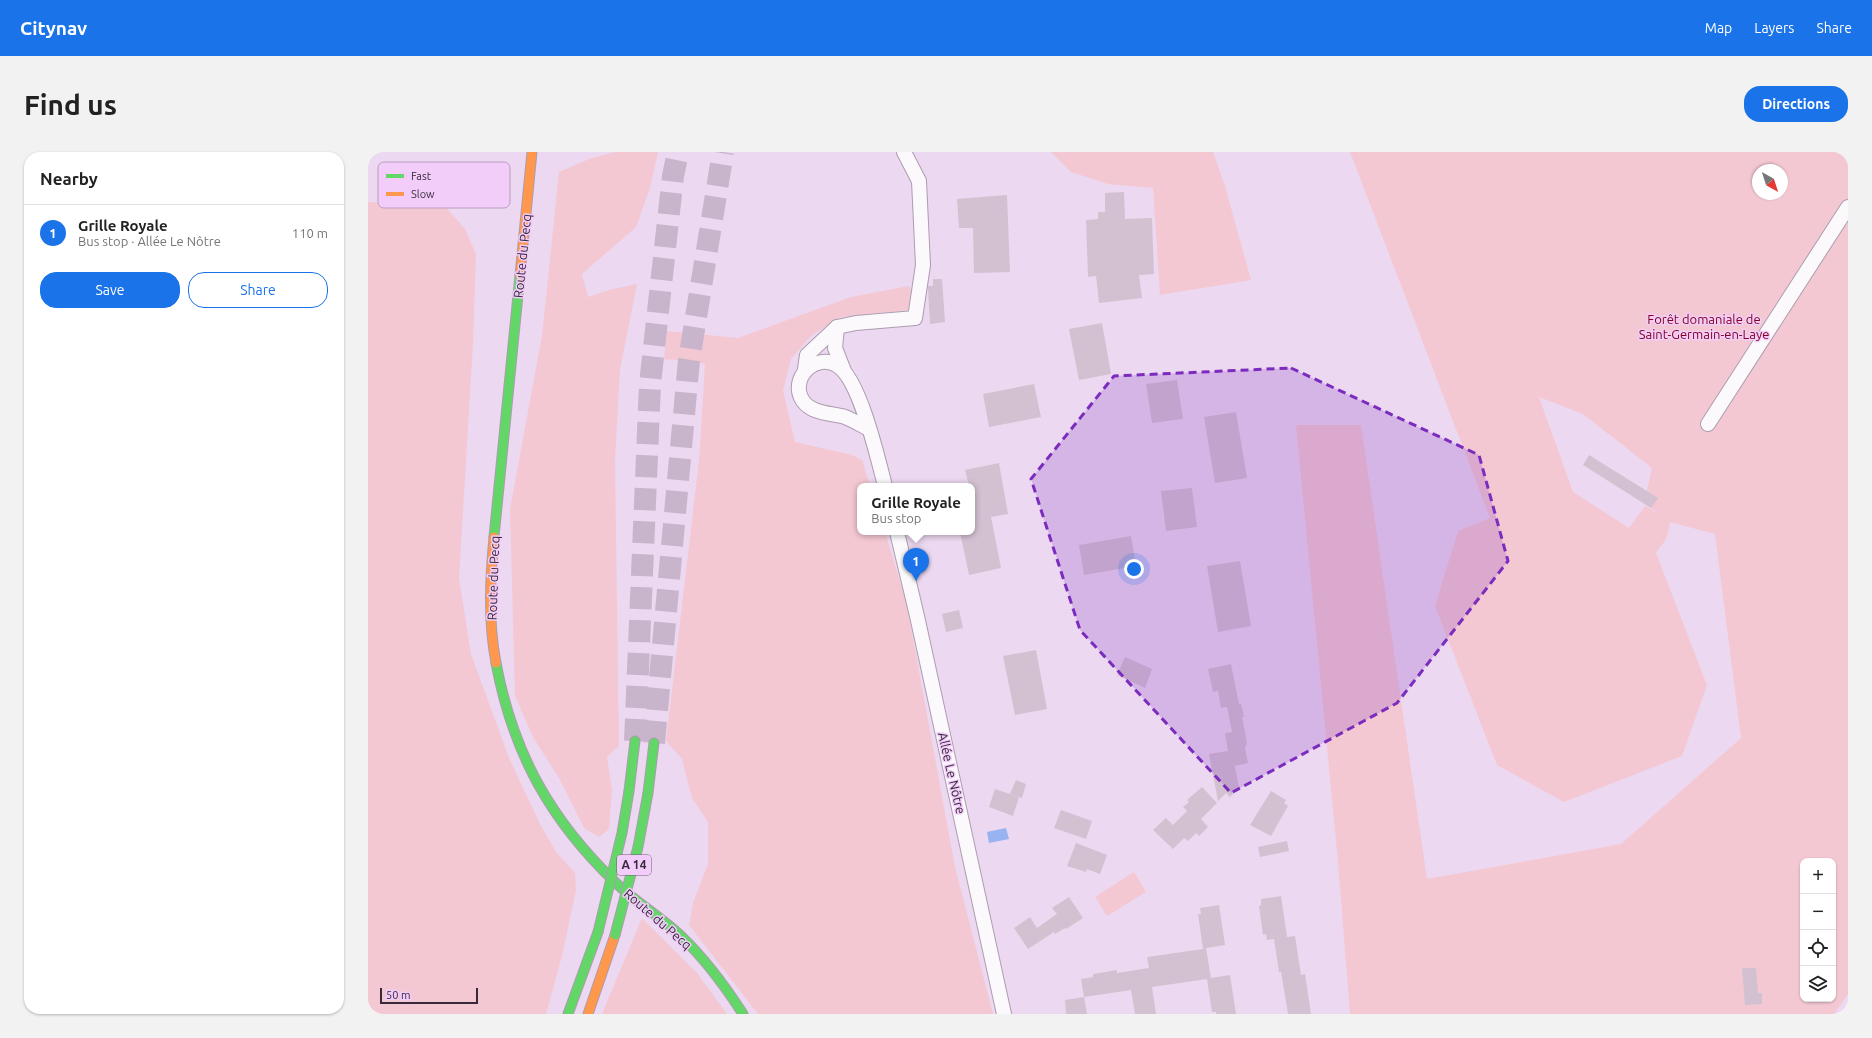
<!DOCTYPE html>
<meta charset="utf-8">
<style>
body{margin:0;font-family:Ubuntu,sans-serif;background:#f2f2f2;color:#222}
.controls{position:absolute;right:12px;bottom:12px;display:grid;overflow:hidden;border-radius:8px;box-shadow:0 1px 3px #0004}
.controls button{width:36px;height:36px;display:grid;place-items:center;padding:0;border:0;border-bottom:1px solid #e0e0e0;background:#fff;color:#222;font:20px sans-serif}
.compass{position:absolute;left:1384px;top:12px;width:36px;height:36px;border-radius:50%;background:#fff;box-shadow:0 1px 3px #0004;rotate:141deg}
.scale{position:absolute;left:12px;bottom:10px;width:98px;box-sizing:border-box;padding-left:4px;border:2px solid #37293a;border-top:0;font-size:11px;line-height:14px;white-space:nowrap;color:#37293a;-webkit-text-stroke:3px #f2cdfa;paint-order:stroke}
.you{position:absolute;left:766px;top:417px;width:14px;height:14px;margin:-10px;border:3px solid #fff;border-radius:50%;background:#1a73e8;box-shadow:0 0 0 6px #1a73e833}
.badge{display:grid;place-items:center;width:26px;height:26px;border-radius:50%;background:#1a73e8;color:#fff;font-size:13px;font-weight:700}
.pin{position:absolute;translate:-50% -33px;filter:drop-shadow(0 1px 2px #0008)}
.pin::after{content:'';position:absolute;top:21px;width:14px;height:12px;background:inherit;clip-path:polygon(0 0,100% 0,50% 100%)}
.popup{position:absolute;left:489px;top:331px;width:118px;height:52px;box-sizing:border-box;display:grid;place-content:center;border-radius:8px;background:#fff;filter:drop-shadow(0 1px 3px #0005);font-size:13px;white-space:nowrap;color:#767676}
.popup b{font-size:15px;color:#222}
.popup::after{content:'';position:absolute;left:50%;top:100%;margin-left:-8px;border:8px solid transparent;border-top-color:#fff}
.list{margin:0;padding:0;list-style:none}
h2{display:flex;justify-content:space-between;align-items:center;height:52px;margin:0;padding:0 16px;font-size:17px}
h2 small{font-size:13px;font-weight:400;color:#767676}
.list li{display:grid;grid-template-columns:26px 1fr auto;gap:12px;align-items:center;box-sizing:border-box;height:56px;padding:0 16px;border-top:1px solid #e0e0e0}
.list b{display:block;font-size:15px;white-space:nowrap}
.list p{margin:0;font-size:13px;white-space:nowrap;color:#767676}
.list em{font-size:13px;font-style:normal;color:#767676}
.actions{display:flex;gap:8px;padding:12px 16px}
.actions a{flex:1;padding:9px 0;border:1px solid #1a73e8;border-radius:16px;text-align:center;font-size:14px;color:#1a73e8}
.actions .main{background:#1a73e8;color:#fff}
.icon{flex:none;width:22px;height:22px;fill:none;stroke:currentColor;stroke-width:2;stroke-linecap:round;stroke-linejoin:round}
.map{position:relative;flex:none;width:1480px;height:862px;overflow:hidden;border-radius:16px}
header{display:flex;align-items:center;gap:24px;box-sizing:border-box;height:56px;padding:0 20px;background:#1a73e8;color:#fff}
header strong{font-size:19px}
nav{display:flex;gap:22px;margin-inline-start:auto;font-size:14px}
.intro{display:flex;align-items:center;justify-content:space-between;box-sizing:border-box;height:96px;padding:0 24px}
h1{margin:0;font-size:28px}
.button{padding:10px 18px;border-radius:16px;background:#1a73e8;color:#fff;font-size:14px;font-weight:700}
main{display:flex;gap:24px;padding:0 24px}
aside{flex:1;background:#fff;border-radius:16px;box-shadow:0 1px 3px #0004}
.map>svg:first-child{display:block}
</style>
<header>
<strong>Citynav</strong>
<nav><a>Map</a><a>Layers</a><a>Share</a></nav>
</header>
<div class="intro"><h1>Find us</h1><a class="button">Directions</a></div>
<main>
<aside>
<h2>Nearby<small></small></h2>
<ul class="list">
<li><span class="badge">1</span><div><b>Grille Royale</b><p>Bus stop · Allée Le Nôtre</p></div><em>110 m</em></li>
</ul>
<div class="actions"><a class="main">Save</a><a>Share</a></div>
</aside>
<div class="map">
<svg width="1480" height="862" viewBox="0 0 1480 862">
<rect width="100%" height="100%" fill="#ecd8f0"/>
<g fill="#f4c8d2" fill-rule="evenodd">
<polygon points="247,0 290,0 282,36 268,75 214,122 220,145 241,138 269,132 252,217 247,308 251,594 239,605 244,638 241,677 231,685 216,676 191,626 165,585 147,544 142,357 174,184 191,20 221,7"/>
<polygon points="683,0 845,0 857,34 883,128 792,143 785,36 740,32 703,20"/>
<path d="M982,0h498v842l-14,20h-484l-12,-152 -42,-437h65l66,454 194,-35 120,-106 -26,-204 -45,-12c-1,7 -2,14 -6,20 -3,5 -6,6 -8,11l51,132 -25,71 -118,46 -67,-37 -62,-159 23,-75 32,-13zM1390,18h24v24h-24zM1171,245l44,17 69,54 -8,35 15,11 -14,-8 -16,22 -56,-36zM1435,709h30v138h-30z"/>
<polygon points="0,50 75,52 97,77 108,102 105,192 91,426 103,502 141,606 173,674 189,701 207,721 208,738 194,804 178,862 0,862"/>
<polygon points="541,134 544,141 540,158 472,165 443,184 423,207 415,239 427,290 484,303 494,308 502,334 492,334 492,380 517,380 538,449 587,715 625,862 390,862 321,773 325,751 340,712 340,670 324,646 314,607 298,589 331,309 337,212 322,209 296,207 299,179 370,186 483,145"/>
<polygon points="766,720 778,740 739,764 727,745"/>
<polygon points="274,766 329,821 359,862 234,862"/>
</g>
<polygon fill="#97b3f2" points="638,676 641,687 621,691 619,680"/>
<g fill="#d3c1d1">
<polygon points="756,40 757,67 784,66 786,122 771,123 774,146 731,151 728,124 720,125 718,68 730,67 730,60 737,60 737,41"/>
<polygon points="639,43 642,120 606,121 605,76 591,76 589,47"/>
<polygon points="565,127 574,127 577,170 562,172 560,136 560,134 565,134"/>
<polygon points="734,171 743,222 711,228 701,177"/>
<polygon points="809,228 815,267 784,271 778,232"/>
<polygon points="666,232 673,265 621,275 615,242"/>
<polygon points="868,260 879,326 847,331 836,265"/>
<polygon points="1221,303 1290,346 1283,356 1215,313"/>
<polygon points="631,311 640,362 623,365 633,416 601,423 592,380 604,380 604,369 607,369 604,351 604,334 601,334 597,318"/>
<polygon points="824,336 829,375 798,379 793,339"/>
<polygon points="763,384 768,414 716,423 711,393"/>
<polygon points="872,409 883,474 850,480 839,414"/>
<polygon points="591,458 595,476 578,480 574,462"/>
<polygon points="668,498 679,557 647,563 635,504"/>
<polygon points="757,505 784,517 777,536 749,523"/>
<polygon points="863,512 871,552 873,552 876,565 874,565 879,591 877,596 880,611 867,614 871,636 862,645 858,641 850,649 841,602 860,599 857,581 864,580 859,555 853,556 850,539 845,540 840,517"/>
<polygon points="648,628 658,632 654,646 642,642"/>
<polygon points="834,635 849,651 833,667 840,675 831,684 828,681 820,689 816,686 805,697 785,678 798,666 805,673 819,659 815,655 821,650 819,648"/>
<polygon points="627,637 651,645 645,664 621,655"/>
<polygon points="903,639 918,648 916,651 920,654 903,684 882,673"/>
<polygon points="693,658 724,669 718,687 686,676"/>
<polygon points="919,689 921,699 892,705 890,695"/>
<polygon points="708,691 739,703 732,722 719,717 718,720 699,714"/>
<polygon points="913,744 919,785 927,784 933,823 937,822 943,862 920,862 913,820 911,820 906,787 899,788 898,782 895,783 891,754 893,753 893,747"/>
<polygon points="701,745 715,766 698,777 697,776 687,782 686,780 660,797 646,776 662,765 669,776 689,762 684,756"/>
<polygon points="851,753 857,793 838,796 843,826 862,823 868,862 848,862 848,860 844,860 839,827 784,835 788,862 767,862 763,838 716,845 713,827 725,825 725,822 749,818 749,821 781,816 779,805 835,797 830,762 833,762 832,756"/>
<polygon points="1374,816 1388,816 1390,841 1394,841 1394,852 1377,853"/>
<polygon points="716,845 719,862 698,862 697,848"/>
</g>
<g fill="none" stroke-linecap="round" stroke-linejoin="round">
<g stroke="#c8b5cc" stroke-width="22" stroke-dasharray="22 11" stroke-linecap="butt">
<polyline points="267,589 282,232 305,24 310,0"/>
<polyline points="286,591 321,208 355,0"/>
</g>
<defs>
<g id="street">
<polyline points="469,175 467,196 476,219"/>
<polyline points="437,217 439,203 469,175 488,171 547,166 555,113 551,29 536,0"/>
<polyline points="1340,272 1480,55"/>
<path d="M501,277c-8,-4 -16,-9 -24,-12 -14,-4 -33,-3 -42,-16 -15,-22 13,-50 35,-35 22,14 40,93 47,120"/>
<polyline points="529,380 549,464 636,862"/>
</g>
<g id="fast">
<polyline points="126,385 152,123"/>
<path d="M128,511c17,91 55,158 121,221 20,19 44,33 64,52 24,23 44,50 62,78"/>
<polyline points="261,639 267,589"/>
<polyline points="280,641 286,591"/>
<polyline points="200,862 230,780"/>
</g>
<g id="slow">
<polyline points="152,123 164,0"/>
<path d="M126,385c-4,42 -6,83 2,126"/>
<polyline points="220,862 247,783"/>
</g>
</defs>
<use href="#street" stroke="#ac9daf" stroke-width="16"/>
<use href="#fast" stroke="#ac9daf" stroke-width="11"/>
<use href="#slow" stroke="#ac9daf" stroke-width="11"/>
<use href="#street" stroke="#fcf9fd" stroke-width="14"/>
<use href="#fast" stroke="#63d668" stroke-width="9"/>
<use href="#slow" stroke="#ff974d" stroke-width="9"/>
<defs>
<g id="fast-bridge">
<polyline points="230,780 254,681 261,639"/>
<polyline points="247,783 270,695 280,641"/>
</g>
</defs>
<use href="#fast-bridge" stroke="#ac9daf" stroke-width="11" stroke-linecap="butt"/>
<use href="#fast-bridge" stroke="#63d668" stroke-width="9"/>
</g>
<path fill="#7b2cbf" fill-opacity="0.2" stroke="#7b2cbf" stroke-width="3" stroke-dasharray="8 5" stroke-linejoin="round" d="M923,216l188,87 29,106 -111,142 -166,90 -151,-163 -49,-151 83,-103z"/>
<g text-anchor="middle" stroke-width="3" stroke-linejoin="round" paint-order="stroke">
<rect fill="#f2cdfa" stroke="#6f5a74" stroke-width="1" x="249" y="703" width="34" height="20" rx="3"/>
<g font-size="12" font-weight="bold" fill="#37293a">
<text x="266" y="717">A 14</text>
</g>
<g font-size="13" fill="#37293a" stroke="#f2cdfa">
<text transform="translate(154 104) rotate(-84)" y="5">Route du Pecq</text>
<text transform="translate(125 426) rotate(-88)" y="5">Route du Pecq</text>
<text transform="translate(584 621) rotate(77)" y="5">Allée Le Nôtre</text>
<text transform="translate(290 767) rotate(41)" y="5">Route du Pecq</text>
</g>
<g font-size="13" fill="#81001d" stroke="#f2cdfa">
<text x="1336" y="172">Forêt domaniale de<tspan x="1336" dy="15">Saint-Germain-en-Laye</tspan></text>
</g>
</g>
<rect x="10" y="10" width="132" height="46" rx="6" fill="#f2cdfa" stroke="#ba9cc0" stroke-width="1"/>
<rect x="18" y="22" width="18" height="4" fill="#63d668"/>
<rect x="18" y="40" width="18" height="4" fill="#ff974d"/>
<g font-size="11" fill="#37293a">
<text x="43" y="28">Fast</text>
<text x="43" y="46">Slow</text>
</g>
</svg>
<div class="controls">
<button>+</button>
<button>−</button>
<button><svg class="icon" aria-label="locate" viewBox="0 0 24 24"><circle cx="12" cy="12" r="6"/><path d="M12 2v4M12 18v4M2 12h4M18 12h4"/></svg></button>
<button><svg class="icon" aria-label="layers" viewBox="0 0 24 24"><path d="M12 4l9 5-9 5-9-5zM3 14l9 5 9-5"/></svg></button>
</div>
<svg class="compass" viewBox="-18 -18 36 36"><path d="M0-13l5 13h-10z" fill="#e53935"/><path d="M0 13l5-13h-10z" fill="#767676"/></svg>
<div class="scale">50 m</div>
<div class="you"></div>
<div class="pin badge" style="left:548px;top:429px">1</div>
<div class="popup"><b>Grille Royale</b>Bus stop</div>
</div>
</main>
